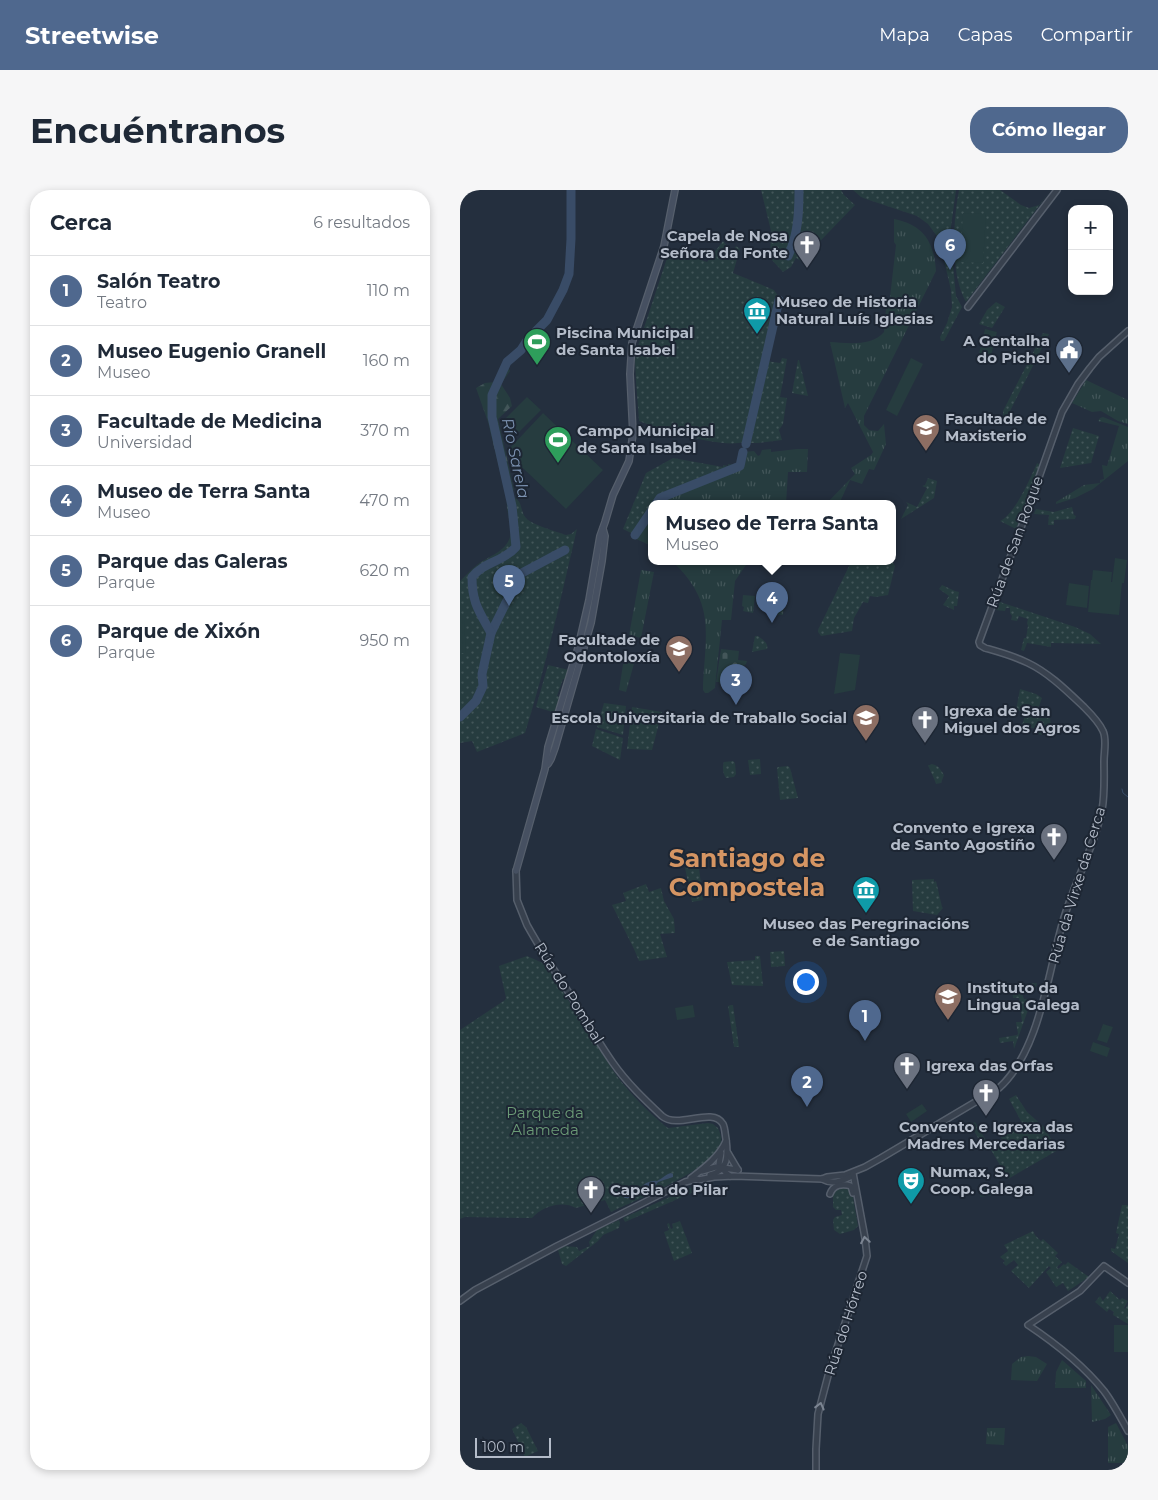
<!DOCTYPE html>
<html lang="es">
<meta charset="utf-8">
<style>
body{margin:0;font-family:Montserrat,sans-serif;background:#f6f6f7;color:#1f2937}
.controls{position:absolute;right:15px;top:15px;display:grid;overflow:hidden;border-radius:10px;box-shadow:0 2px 8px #0003}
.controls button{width:45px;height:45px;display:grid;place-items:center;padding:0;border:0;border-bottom:1px solid #e0e1e3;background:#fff;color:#1f2937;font:25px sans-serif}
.scale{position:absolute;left:15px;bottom:12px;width:76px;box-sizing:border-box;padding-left:5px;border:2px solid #b4bcc9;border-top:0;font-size:14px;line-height:18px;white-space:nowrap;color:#b4bcc9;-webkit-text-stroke:4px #1d2633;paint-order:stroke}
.you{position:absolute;left:345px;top:791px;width:18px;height:18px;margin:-12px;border:4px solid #fff;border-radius:50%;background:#1a73e8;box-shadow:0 0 0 8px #1a73e833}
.badge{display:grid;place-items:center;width:32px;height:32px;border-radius:50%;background:#4f688e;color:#fff;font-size:16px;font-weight:700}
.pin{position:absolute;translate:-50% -41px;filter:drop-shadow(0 1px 2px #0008)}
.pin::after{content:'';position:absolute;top:26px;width:18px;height:15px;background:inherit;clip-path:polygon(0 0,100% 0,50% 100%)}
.popup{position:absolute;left:188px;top:310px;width:248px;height:65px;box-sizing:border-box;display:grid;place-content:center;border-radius:10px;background:#fff;filter:drop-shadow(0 1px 4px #0005);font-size:16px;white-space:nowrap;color:#747a83}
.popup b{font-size:19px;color:#1f2937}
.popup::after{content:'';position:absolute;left:50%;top:100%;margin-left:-10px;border:10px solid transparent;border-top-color:#fff}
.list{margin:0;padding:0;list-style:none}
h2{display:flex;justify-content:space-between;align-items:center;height:65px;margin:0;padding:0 20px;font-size:21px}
h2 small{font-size:16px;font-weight:400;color:#747a83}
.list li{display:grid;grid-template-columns:32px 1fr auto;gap:15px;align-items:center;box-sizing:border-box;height:70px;padding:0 20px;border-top:1px solid #e0e1e3}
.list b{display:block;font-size:19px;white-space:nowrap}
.list p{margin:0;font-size:16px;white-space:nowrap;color:#747a83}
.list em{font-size:16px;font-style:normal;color:#747a83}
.map{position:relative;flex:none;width:668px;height:1280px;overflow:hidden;border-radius:20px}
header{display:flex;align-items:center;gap:30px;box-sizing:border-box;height:70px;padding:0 25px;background:#4f688e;color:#fff}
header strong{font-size:24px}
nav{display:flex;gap:28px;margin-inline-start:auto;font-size:18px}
.intro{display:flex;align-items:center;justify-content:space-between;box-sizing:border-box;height:120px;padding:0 30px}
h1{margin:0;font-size:35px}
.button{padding:12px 22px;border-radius:20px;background:#4f688e;color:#fff;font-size:18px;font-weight:700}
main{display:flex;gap:30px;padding:0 30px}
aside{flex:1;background:#fff;border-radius:20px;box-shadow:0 2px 8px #0003}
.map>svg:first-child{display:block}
</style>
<header>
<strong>Streetwise</strong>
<nav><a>Mapa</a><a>Capas</a><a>Compartir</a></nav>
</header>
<div class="intro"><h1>Encuéntranos</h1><a class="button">Cómo llegar</a></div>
<main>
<aside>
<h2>Cerca<small>6 resultados</small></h2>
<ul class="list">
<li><span class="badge">1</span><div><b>Salón Teatro</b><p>Teatro</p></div><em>110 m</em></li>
<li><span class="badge">2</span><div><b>Museo Eugenio Granell</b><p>Museo</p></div><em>160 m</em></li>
<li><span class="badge">3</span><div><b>Facultade de Medicina</b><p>Universidad</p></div><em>370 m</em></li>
<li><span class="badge">4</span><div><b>Museo de Terra Santa</b><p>Museo</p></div><em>470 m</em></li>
<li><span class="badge">5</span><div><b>Parque das Galeras</b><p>Parque</p></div><em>620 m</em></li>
<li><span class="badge">6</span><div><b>Parque de Xixón</b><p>Parque</p></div><em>950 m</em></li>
</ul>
</aside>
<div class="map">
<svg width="668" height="1280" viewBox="0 0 668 1280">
<defs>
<pattern id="grass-tufts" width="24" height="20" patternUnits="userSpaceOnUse" patternTransform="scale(1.25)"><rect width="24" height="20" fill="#263c3f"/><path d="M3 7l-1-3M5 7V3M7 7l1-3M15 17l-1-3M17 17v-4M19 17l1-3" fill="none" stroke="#435659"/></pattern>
<pattern id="forest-firs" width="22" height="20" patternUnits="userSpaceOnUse" patternTransform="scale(1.25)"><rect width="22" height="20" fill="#263c3f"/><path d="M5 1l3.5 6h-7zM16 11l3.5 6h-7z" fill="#435659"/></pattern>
<pattern id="cemetery-stones" width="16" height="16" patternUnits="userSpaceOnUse" patternTransform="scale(1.25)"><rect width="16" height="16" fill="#263c3f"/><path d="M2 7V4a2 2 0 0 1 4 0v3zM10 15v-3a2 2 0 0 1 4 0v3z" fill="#435659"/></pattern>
<pattern id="park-dots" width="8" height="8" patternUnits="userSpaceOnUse" patternTransform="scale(1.25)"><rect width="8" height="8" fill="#263c3f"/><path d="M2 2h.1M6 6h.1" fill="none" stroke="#435659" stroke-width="1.8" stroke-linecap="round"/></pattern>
</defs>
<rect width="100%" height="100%" fill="#242f3e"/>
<g fill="url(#grass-tufts)">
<path d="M434,29c30,6 40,23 42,52l-72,145v9l5,5 9,1 6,-7 2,20 -12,26 -5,-1 -7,15 -12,-4 -11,24h-13l29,-30 -4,-6 20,-13 2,-3 -25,-49 -3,5 -15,-66c16,1 42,5 54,-10l2,-23 3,-3 7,-61 -2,-3z"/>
<polygon points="626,190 668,210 668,234 658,231 641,221 632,222 612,213"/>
<polygon points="643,227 668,237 668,271 633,299 615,308 596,314 596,312 624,295 640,293 640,290 644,289 642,275 647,276 659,236 638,231 640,228"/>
<polygon points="311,259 311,262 337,259 348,259 347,282 328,282 326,314 197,314 201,310 282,277 283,262 294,261 298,266 300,265 302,260"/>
<polygon points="192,322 192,356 176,349 176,345"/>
<path d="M213,372h75l-13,19 -4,39h-9l-7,68 -7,5h-3l-2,-3c2,-55 14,-86 -30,-128z"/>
<polygon points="181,380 194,382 181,448 169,445"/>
<polygon points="283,405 295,406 293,423 283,421 284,417 282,416"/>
<polygon points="164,468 175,470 166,502 159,500"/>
<polygon points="568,1166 576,1167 587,1174 577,1191 551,1190 552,1174 561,1167"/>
<polygon points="602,1170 626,1191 626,1198 595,1198 596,1182"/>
<polygon points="631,1195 651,1225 645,1229 632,1232"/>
<polygon points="656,1233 668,1256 668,1273 648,1273 648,1237"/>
<polygon points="527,1238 545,1238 544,1255 526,1254"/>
</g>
<polygon fill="url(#forest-firs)" points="47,176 50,181 41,194 50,208 52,216 38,229 54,300 51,302 45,302 28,232 16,198 25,193 35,192"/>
<polygon fill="url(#cemetery-stones)" points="261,459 279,461 278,470 287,471 286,474 260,494 259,492 256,492"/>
<g fill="url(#park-dots)">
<polygon points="301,0 381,0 384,5 395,15 341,71 336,68 331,77 323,82 310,68 311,41"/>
<polygon points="393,0 496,0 490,44 496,106 502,117 484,151 481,151 480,147 487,133 492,117 491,100 479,49 468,34 457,26 406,9 401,7"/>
<path d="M499,0h41l21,15 8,3 10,-3 12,-15 -85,112c-16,-28 -13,-81 -7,-112z"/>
<path d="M263,51l9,11 4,-6 4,3 -7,24 41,17 4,6 -34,146c-22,7 -83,-13 -105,-21l-3,-40 -1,-21 2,-11 33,-100 37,13z"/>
<polygon points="536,112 545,117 532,138 519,134 527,120"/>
<polygon points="583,143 589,144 545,231 543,229 543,221"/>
<polygon points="322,168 327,169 320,207 327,208 323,234 319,240 322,250 298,253 288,253 306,171 320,173"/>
<polygon points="338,170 339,170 348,206 332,203"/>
<polygon points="613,238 639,246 631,273 600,278"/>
<polygon points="213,268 263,277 263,275 268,276 268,274 277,275 198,307 173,344 163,339 186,283"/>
<path d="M577,273l3,2 -24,64 -16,-8c15,-7 30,-42 37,-58z"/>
<polygon points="468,288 477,291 474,308 441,329 448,315 446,312 457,317 467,298 462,296 465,295"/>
<path d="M48,307c16,-1 11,14 18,21 4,6 32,14 40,17l5,-1 6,-5c-16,68 -31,137 -52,204l-48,19 -5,-11 -12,2v-162c6,-5 10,-11 17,-16 13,-10 33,-14 34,-34 0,-11 -7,-24 -3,-34z"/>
<polygon points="612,317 614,325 616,326 615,329 594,330 594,335 588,335 589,325 574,324 576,319 594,322"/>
<polygon points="432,371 435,376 428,405 416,407 410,406 408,413 403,412 394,428 392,441 361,446 358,442 358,440 391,372"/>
<polygon points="482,395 495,401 499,402 497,416 494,416 494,420 483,415 489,406 479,399"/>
<polygon points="309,409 324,410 323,425 308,424"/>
<polygon points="540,412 615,437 630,444 641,454 591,453 591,457 567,453 564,461 561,460 564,448 566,448 568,436 567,433 568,429 559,426 557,431 551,430 552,426 550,423 550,418 546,418 545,421 536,420"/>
<path d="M295,446h3c4,3 11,7 9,13l-15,3z"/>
<polygon points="88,475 109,480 106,490 103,489 97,506 100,507 96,523 76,517"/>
<polygon points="560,499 576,504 582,508 577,522 579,523 577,528 590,528 592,543 583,542 582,545 578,544 579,540 562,535 566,523 556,520"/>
<polygon points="144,513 166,516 163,545 137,537"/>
<polygon points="172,517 202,522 192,560 167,559"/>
<polygon points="136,539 163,548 160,570 132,556"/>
<polygon points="300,569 301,584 290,585 288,570"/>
<path d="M273,571l2,2 1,11 -2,3 -8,1c-3,-4 -4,-12 -2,-16z"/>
<path d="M470,574c8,0 10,5 14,11l-3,8 -5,1c-2,-7 -6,-13 -8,-19h3z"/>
<polygon points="328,576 330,578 338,608 320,610 317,578 318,577"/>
<polygon points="238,670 243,710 232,712 224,673"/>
<polygon points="474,689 474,692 476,691 482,717 483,718 477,725 453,721 452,690"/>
<polygon points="186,694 189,702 201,698 204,711 214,729 215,743 200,744 207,767 179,771 174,759 152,715 166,711 163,703"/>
<polygon points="324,761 325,776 311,777 310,762"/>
<path d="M67,766l18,8 60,93c11,23 43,56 63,71l40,-5 5,1 5,4c2,4 4,10 3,15 -5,25 -87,58 -110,69l-6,-12 -29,8c-15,-8 -34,-1 -44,10l-67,-1 -5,2v-189l45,-30 1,-2 -7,-32z"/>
<polygon points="295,766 300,766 303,796 272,795 267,772 295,770"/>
<polygon points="577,793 575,801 568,796 561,801 564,809 572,809 554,859 553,851 540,853 539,848 557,845 558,844 556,832 562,832 559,808 553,808 552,797 550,795"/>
<polygon points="271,815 273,815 279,857 274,857 268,816"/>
<polygon points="556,905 567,922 583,936 598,960 548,989 527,953 522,955 509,932 511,932 512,934 515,932 527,952 531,950 533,952 542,949 540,945 562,933 549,909"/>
<polygon points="234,996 236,1001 165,1032 163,1028"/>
<polygon points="388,997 392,1002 398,1036 394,1040 380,1044 374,1040 373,1030 375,1027 382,1025 381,1020 376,1020 373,1017 373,1003 377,998"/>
<polygon points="662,1015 668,1015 668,1073 651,1061 651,1058 655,1059 659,1044 656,1043"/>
<polygon points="159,1030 160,1033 159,1038 143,1045 138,1051 106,1076 102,1074 98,1060 103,1056 117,1057 119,1061 130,1056 129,1052 137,1040"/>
<polygon points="220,1031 232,1063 214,1071 204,1042 209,1040 207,1034 209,1033 211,1039 213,1038 212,1034"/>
<polygon points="573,1041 575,1045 581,1051 583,1049 598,1063 595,1066 602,1072 597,1077 598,1079 604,1074 605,1075 608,1072 629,1087 608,1101 603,1093 596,1097 586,1082 591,1078 589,1076 569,1098 551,1081 558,1075 554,1070 546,1076 543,1073 545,1071 540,1067 548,1061 544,1055"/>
<polygon points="650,1101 660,1110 662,1108 668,1111 664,1118 665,1119 668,1114 668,1134 653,1125 654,1122 649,1119 647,1122 635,1112 640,1106 643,1111"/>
<polygon points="61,1233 66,1237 78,1261 65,1267 52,1239"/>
</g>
<g fill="#263c3f">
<polygon points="503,23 526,24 523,73 500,72"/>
<polygon points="525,139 537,142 531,166 519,163"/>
<polygon points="451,168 463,174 437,226 426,220"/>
<polygon points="67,207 81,220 59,242 45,229"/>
<polygon points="83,223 143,280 106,319 46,262"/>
<polygon points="655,368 667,370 664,393 662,393 659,425 628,422 631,390 632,390 633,380 652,382 651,392 652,392"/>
<polygon points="609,393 629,396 627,418 606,415"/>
<polygon points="0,430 4,430 6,463 0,463"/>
<polygon points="380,463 400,465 395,500 374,504"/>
<polygon points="233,815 235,827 217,830 215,818"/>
<polygon points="643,834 653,837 647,853 637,850"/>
<polygon points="633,852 650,858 647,867 630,861"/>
<polygon points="462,914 467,921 451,932 446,924"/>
<polygon points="539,994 541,1004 520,1007 519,996"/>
<rect x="654" y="1135" width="14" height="27"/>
</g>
<path fill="#394c67" d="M211,983l2,1v3l-15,5c-3,6 -12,10 -18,9l-7,3 -3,4h-6l1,-3 14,-5c3,-6 12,-10 18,-9 6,-3 9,-7 14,-8z"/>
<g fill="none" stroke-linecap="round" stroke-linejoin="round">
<polyline stroke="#394c67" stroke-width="1" points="662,599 663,603 668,607"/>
<g stroke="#394c67" stroke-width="9">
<path d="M328,66c10,-21 11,-43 11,-66"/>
<polyline points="286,254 319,110"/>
<polyline points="196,314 200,308 280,276 283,262"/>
<polyline points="175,345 192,320"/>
<polyline points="31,443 60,384 105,360"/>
<path d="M0,527l16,-16 7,-15 -1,-12 9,-41c-12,-22 -19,-30 -19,-56 13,-16 31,-15 44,-30l-4,-41 -20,-89v-22l15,-33 14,-12 7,-11 19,-19 16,-30 6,-16 2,-35v-49"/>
</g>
<defs>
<g id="tertiary">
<polyline points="508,117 597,0"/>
<path d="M56,681l1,29 10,25c14,25 30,50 46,74 13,22 26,44 40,64 14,20 32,37 49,53 16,14 50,-10 61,8 2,4 2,10 3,15 2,16 3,31 -16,36"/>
<polyline points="261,963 259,974 266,983 270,986"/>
<polyline points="268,963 278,980"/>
<polyline points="242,981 256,977 278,980"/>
<path d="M231,988c13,-10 28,-21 35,-37"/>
<path d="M235,989l3,1 16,-3 20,-1 88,3 5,-2 18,-2 20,-8 16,-9 118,-70c41,-37 49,-116 64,-167 11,-38 31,-73 39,-111 3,-16 2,-33 2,-49 0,-9 3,-22 -1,-30 -4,-9 -12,-17 -19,-24 -17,-16 -35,-34 -56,-44 -14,-7 -29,-11 -43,-15l-5,-3 -1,-3 47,-128 36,-102 16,-28 12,-16 9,-11 29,-26"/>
<path d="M362,989c11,6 20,2 30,-3"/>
<path d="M370,1004c3,-9 12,-11 21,-8l2,7"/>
<path d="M668,1093l-24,-17 -24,25 -52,34c27,18 55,40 76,66 9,12 17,27 24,40"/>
<polyline points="0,1111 15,1100 97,1056 225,992 237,989"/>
<polyline points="356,1280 356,1259 358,1224 369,1182 407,1066 405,1048 393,983"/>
</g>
<g id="secondary">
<polyline points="88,574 91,569 95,558 131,433 142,371 145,346 143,339"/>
<polyline points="56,681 85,579 88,557 118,458 129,410 140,346 145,332 153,305 169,271 173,244 170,184 172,153 204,56 215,0"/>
</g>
</defs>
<use href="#tertiary" stroke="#565f6c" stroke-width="8"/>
<use href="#secondary" stroke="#565f6c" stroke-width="8"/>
<use href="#tertiary" stroke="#38414e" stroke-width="5"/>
<use href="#secondary" stroke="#465061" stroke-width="5.5"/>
</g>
<defs><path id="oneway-chevron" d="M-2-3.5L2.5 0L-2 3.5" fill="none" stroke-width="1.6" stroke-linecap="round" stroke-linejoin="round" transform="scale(1.25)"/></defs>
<g stroke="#7c8592">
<use href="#oneway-chevron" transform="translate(405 1050) rotate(-99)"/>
<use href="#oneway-chevron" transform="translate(360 1216) rotate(-76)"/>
</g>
<defs>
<symbol id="church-pin" viewBox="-11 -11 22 30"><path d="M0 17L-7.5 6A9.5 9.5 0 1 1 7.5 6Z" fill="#6b7280" stroke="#1d2633"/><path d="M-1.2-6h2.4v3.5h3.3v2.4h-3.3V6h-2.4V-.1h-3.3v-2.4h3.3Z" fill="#fff"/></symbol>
<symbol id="museum-pin" viewBox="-11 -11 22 30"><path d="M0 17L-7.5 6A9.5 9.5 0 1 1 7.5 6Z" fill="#0f9aa8" stroke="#1d2633"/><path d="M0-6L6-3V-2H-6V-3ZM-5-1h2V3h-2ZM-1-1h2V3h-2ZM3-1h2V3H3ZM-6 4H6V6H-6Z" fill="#fff"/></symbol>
<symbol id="stadium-pin" viewBox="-11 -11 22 30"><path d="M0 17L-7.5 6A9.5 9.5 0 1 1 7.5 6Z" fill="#2e9e5b" stroke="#1d2633"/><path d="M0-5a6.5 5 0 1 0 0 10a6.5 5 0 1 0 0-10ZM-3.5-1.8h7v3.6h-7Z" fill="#fff"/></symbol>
<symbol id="civic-pin" viewBox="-11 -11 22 30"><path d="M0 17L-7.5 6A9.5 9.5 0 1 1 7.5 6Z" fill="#5c6f8a" stroke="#1d2633"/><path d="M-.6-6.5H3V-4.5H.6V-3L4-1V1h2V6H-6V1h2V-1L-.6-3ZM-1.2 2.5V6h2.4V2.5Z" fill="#fff"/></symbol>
<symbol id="university-pin" viewBox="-11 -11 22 30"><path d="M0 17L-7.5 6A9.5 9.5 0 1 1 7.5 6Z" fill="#8d6e63" stroke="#1d2633"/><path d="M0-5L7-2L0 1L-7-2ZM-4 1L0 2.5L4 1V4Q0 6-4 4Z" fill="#fff"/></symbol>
<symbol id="theatre-pin" viewBox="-11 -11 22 30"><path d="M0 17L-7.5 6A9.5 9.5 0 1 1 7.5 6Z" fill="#0f9aa8" stroke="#1d2633"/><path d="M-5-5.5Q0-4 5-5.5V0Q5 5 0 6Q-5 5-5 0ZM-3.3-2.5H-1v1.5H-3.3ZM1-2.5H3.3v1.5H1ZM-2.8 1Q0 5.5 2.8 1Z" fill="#fff"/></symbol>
</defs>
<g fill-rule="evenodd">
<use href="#church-pin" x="331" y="39" width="32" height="43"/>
<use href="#museum-pin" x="281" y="105" width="32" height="43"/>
<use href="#stadium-pin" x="61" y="136" width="32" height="43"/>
<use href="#civic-pin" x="593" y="144" width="32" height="43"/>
<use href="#university-pin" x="450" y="222" width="32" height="43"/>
<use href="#stadium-pin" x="82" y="234" width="32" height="43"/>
<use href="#university-pin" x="203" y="443" width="32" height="43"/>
<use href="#university-pin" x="390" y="512" width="32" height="43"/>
<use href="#church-pin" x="449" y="514" width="32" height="43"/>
<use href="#church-pin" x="578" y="631" width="32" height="43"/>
<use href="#museum-pin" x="390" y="684" width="32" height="43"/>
<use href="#university-pin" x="472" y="791" width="32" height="43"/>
<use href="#church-pin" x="431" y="860" width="32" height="43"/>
<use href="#church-pin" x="510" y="887" width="32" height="43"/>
<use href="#theatre-pin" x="435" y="975" width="32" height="43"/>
<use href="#church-pin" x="115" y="984" width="32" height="43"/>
</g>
<g text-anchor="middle" stroke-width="4" stroke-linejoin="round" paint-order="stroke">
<g font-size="15" font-weight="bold" fill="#b4bcc9" stroke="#1d2633" text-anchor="start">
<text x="328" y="51" text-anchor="end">Capela de Nosa<tspan x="328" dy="17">Señora da Fonte</tspan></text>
<text x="316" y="117">Museo de Historia<tspan x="316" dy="17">Natural Luís Iglesias</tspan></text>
<text x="96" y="148">Piscina Municipal<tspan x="96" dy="17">de Santa Isabel</tspan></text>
<text x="590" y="156" text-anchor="end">A Gentalha<tspan x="590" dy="17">do Pichel</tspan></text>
<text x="485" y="234">Facultade de<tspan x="485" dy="17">Maxisterio</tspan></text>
<text x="117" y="246">Campo Municipal<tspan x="117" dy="17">de Santa Isabel</tspan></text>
<text x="200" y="455" text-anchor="end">Facultade de<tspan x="200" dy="17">Odontoloxía</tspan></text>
<text x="484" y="526">Igrexa de San<tspan x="484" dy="17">Miguel dos Agros</tspan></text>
<text x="387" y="533" text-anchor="end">Escola Universitaria de Traballo Social</text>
<text x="575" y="643" text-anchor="end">Convento e Igrexa<tspan x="575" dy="17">de Santo Agostiño</tspan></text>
<text x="406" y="739" text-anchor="middle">Museo das Peregrinacións<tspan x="406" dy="17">e de Santiago</tspan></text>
<text x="507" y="803">Instituto da<tspan x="507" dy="17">Lingua Galega</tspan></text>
<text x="466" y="881">Igrexa das Orfas</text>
<text x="526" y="942" text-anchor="middle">Convento e Igrexa das<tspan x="526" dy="17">Madres Mercedarias</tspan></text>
<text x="470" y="987">Numax, S.<tspan x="470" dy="17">Coop. Galega</tspan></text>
<text x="150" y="1005">Capela do Pilar</text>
</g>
<g font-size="15" fill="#b4bcc9" stroke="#1d2633">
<text transform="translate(555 352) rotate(-70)" y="5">Rúa de San Roque</text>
<text transform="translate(617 695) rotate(-73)" y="5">Rúa da Virxe da Cerca</text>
<text transform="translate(109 803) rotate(58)" y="5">Rúa do Pombal</text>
<text transform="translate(386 1133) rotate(-72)" y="5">Rúa do Hórreo</text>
</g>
<g font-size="15" fill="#6b9a76" stroke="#1d2633">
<text x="85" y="928">Parque da<tspan x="85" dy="17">Alameda</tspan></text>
</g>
<g font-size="16" font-style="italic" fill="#7c92b1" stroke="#1d2633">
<text transform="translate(56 268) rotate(78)" y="6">Río Sarela</text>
</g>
<g font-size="25" font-weight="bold" fill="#d59563" stroke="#1d2633">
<text x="287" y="677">Santiago de<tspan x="287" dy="29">Compostela</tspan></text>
</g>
</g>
</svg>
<div class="controls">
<button>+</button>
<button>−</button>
</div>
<div class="scale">100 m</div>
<div class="you"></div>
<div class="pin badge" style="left:405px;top:851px">1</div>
<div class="pin badge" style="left:347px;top:917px">2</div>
<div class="pin badge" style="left:276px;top:515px">3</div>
<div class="pin badge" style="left:312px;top:433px">4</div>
<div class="popup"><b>Museo de Terra Santa</b>Museo</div>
<div class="pin badge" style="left:49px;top:416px">5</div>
<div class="pin badge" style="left:490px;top:80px">6</div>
</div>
</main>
